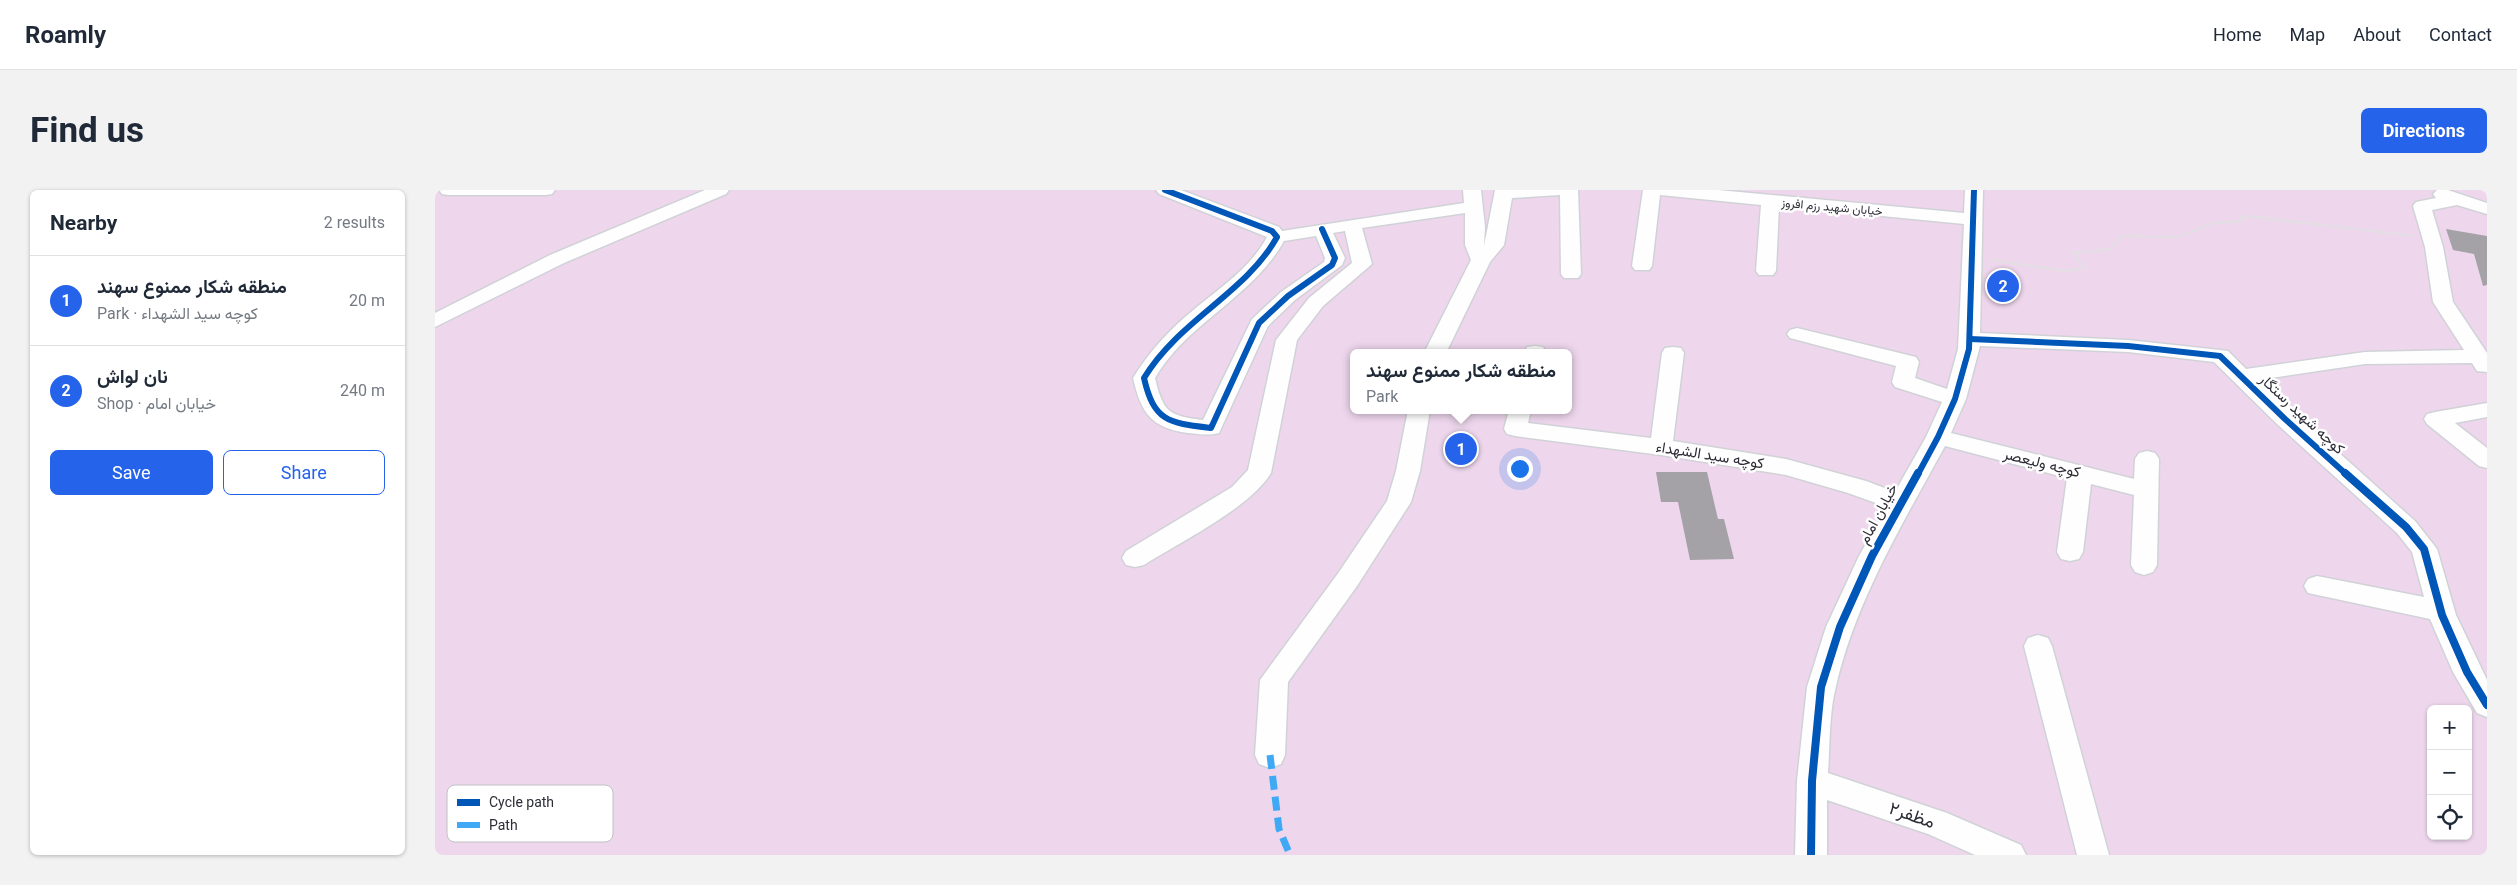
<!DOCTYPE html>
<meta charset="utf-8">
<style>
body{margin:0;font-family:Roboto,Vazirmatn,sans-serif;background:#f2f2f3;color:#1f2937}
.controls{position:absolute;right:15px;bottom:15px;display:grid;overflow:hidden;border-radius:8px;box-shadow:0 1px 4px #0004}
.controls button{width:45px;height:45px;display:grid;place-items:center;padding:0;border:0;border-bottom:1px solid #e0e1e3;background:#fff;color:#1f2937;font:25px sans-serif}
.you{position:absolute;left:1084px;top:278px;width:18px;height:18px;margin:-12px;border:4px solid #fff;border-radius:50%;background:#1a73e8;box-shadow:0 0 0 8px #1a73e833}
.badge{display:grid;place-items:center;width:32px;height:32px;border-radius:50%;background:#2563eb;color:#fff;font-size:16px;font-weight:700}
.pin{position:absolute;translate:-50% -50%;border:2px solid #fff;box-shadow:0 1px 5px #0006}
.popup{position:absolute;left:915px;top:159px;width:222px;height:65px;box-sizing:border-box;display:grid;place-content:center;border-radius:8px;background:#fff;filter:drop-shadow(0 1px 4px #0005);font-size:16px;white-space:nowrap;color:#747a83}
.popup b{font-size:19px;color:#1f2937}
.popup::after{content:'';position:absolute;left:50%;top:100%;margin-left:-10px;border:10px solid transparent;border-top-color:#fff}
.list{margin:0;padding:0;list-style:none}
h2{display:flex;justify-content:space-between;align-items:center;height:65px;margin:0;padding:0 20px;font-size:21px}
h2 small{font-size:16px;font-weight:400;color:#747a83}
.list li{display:grid;grid-template-columns:32px 1fr auto;gap:15px;align-items:center;box-sizing:border-box;height:90px;padding:0 20px;border-top:1px solid #e0e1e3}
.list b{display:block;font-size:19px;white-space:nowrap}
.list p{margin:0;font-size:16px;white-space:nowrap;color:#747a83}
.list em{font-size:16px;font-style:normal;color:#747a83}
.actions{display:flex;gap:10px;padding:15px 20px}
.actions a{flex:1;padding:11px 0;border:1px solid #2563eb;border-radius:8px;text-align:center;font-size:18px;color:#2563eb}
.actions .main{background:#2563eb;color:#fff}
.icon{flex:none;width:28px;height:28px;fill:none;stroke:currentColor;stroke-width:2;stroke-linecap:round;stroke-linejoin:round}
.map{position:relative;flex:none;width:2052px;height:665px;overflow:hidden;border-radius:8px}
header{display:flex;align-items:center;gap:30px;box-sizing:border-box;height:70px;padding:0 25px;background:#fff;border-bottom:1px solid #e0e1e3}
header strong{font-size:24px}
nav{display:flex;gap:28px;margin-inline-start:auto;font-size:18px}
.intro{display:flex;align-items:center;justify-content:space-between;box-sizing:border-box;height:120px;padding:0 30px}
h1{margin:0;font-size:35px}
.button{padding:12px 22px;border-radius:8px;background:#2563eb;color:#fff;font-size:18px;font-weight:700}
main{display:flex;gap:30px;padding:0 30px}
aside{flex:1;background:#fff;border-radius:8px;box-shadow:0 1px 4px #0004}
.map>svg:first-child{display:block}
</style>
<header>
<strong>Roamly</strong>
<nav><a>Home</a><a>Map</a><a>About</a><a>Contact</a></nav>
</header>
<div class="intro"><h1>Find us</h1><a class="button">Directions</a></div>
<main>
<aside>
<h2>Nearby<small>2 results</small></h2>
<ul class="list">
<li><span class="badge">1</span><div><b>منطقه شکار ممنوع سهند</b><p>Park · کوچه سید الشهداء</p></div><em>20 m</em></li>
<li><span class="badge">2</span><div><b>نان لواش</b><p>Shop · خیابان امام</p></div><em>240 m</em></li>
</ul>
<div class="actions"><a class="main">Save</a><a>Share</a></div>
</aside>
<div class="map">
<svg width="2052" height="665" viewBox="0 0 2052 665">
<rect width="100%" height="100%" fill="#f6f7fa"/>
<path fill="#eed7ed" fill-rule="evenodd" d="M0,0h2052v665h-2052zM918,163h216v57h-216zM1996,519h37v127h-37z"/>
<g fill="#a4a2a7">
<polygon points="2011,39 2052,46 2052,95 2048,96 2039,64 2018,60"/>
<polygon points="1221,282 1272,282 1283,329 1289,329 1299,369 1255,370 1243,312 1226,312"/>
</g>
<g fill="none" stroke-linecap="round" stroke-linejoin="round">
<defs>
<g id="minor">
<polygon points="4,0 120,0 117,4 111,5 13,5 7,4"/>
<polygon points="270,0 294,0 291,4 129,73 0,137 0,123 115,65"/>
<path d="M721,0h25l98,37 3,4 182,-28 -1,-13h18l4,37 -1,19 11,-56h83l3,84 -3,4h-14l-3,-4 -1,-79 -48,3 -8,47 -14,17 -44,91h-22l47,-93 -6,-15v-32l-103,15 10,36 -49,42 -26,34 -26,133c-21,35 -91,69 -127,92l-9,2 -9,-2 -4,-7 4,-7 106,-64 16,-17 28,-130 33,-42 43,-35 -7,-32 -12,2 12,25 -3,7 -47,35 -27,26 -49,107c-10,3 -20,1 -31,0 -37,-5 -47,-20 -55,-55 16,-26 35,-47 58,-66 27,-23 59,-43 76,-75l-108,-43zM881,46l9,22 -1,4 -43,30 -29,27 -49,101c-34,-4 -40,-8 -48,-42 32,-55 98,-81 129,-137z"/>
<path d="M1208,0h75l246,23 1,-23h18l-3,143 148,7 92,10 8,1 18,18 119,-17 99,-2 -31,-48 -8,-55 -12,-41 3,-4 20,-4 -3,-4 4,-4h11l39,13v11l-30,-9 -25,5 11,37 10,55 34,51v19l-10,-1 -5,-8 -107,1 -107,16 157,141 22,28 19,66 31,65v37l-10,-4 -24,-41 -23,-53 -122,-26 -4,-7 4,-7 9,-3 107,21 -12,-45 -15,-19 -120,-109 -63,-62 -86,-10 -148,-6 -14,53 -15,34 183,46 1,-20 4,-6 8,-2 8,2 4,6 -2,106 -4,7 -9,3 -9,-3 -4,-7 3,-70 -43,-11 -8,68 -4,7 -9,2 -9,-2 -4,-7 10,-74 -122,-32c-42,77 -89,154 -109,240 -7,27 -6,59 -8,87l119,40 74,32 5,10h-51l-47,-21 -101,-34v55h-32l2,-74 10,-94 19,-60 33,-71 28,-49 -39,-14 -62,-18 -125,-20 -146,-19 -8,-2 -3,-5 5,-19h22l-3,13 123,15 11,-85 3,-5 8,-1 8,1 3,5 -11,88 113,18 80,22 29,11 31,-55 16,-35 -47,-15 -3,-5 4,-16 -106,-28 -3,-4 3,-4 7,-2 119,29 3,5 -4,16 32,11 11,-40 6,-125 -185,-18 -3,65 -3,4h-14l-3,-4 5,-66 -101,-10 -8,71 -3,4h-14l-3,-4z"/>
<polygon points="1100,156 1108,157 1111,163 1089,163 1092,157"/>
<polygon points="2052,213 2052,227 2020,233 2052,258 2052,278 2044,276 1992,234 1989,229 1992,224 2000,222"/>
<polygon points="973,220 995,220 985,281 976,312 922,396 853,492 850,565 846,574 835,578 824,574 820,565 825,490 904,382 952,311 961,281"/>
<polygon points="1603,445 1613,448 1617,456 1674,665 1642,665 1589,456 1593,448"/>
</g>
</defs>
<use href="#minor" stroke="#d1d2d7" stroke-width="3"/>
<polyline stroke="#e1e1e2" stroke-width="2.5" stroke-dasharray="4.5 2" stroke-linecap="butt" points="1556,70 1630,81 1650,78 1638,63 1676,59 1686,46 1742,47 1779,33 1807,31 1806,27 1813,26 1978,46"/>
<use href="#minor" fill="#fefefe" fill-rule="evenodd"/>
<polyline stroke="#3fa9f5" stroke-width="7" stroke-dasharray="14 7" stroke-linecap="butt" points="835,565 844,639 855,665"/>
<defs>
<g id="cycleway-far1">
<path d="M730,0l107,41 5,6c-31,56 -98,83 -133,141 10,44 25,45 67,50l48,-105 29,-27 44,-31 3,-7 -13,-29"/>
<polyline points="1535,149 1693,156 1785,166 1850,229 1911,284"/>
<polyline points="1483,284 1503,247 1520,209 1534,159 1539,0"/>
</g>
<g id="cycleway">
<polyline points="1910,283 1971,337 1989,359 2007,425 2032,482 2052,515"/>
<polyline points="1376,665 1377,591 1386,497 1405,437 1437,366 1483,283"/>
</g>
</defs>
<use href="#cycleway-far1" stroke="#fff" stroke-width="9"/>
<use href="#cycleway" stroke="#fff" stroke-width="11"/>
<use href="#cycleway-far1" stroke="#0057b8" stroke-width="6"/>
<use href="#cycleway" stroke="#0057b8" stroke-width="8"/>
</g>
<g text-anchor="middle" stroke-width="5" stroke-linejoin="round" paint-order="stroke">
<g font-size="12" fill="#2c2d36" stroke="#fff">
<text transform="translate(1397 17) rotate(5)" y="4">خیابان شهید رزم افروز</text>
</g>
<g font-size="15" fill="#2c2d36" stroke="#fff">
<text transform="translate(1867 224) rotate(43)" y="5">کوچه شهید رستگار</text>
<text transform="translate(1275 265) rotate(9)" y="5">کوچه سید الشهداء</text>
<text transform="translate(1607 273) rotate(14)" y="5">کوچه ولیعصر</text>
<text transform="translate(1443 324) rotate(-62)" y="5">خیابان امام</text>
</g>
<g font-size="18" fill="#2c2d36" stroke="#fff">
<text transform="translate(1477 625) rotate(19)" y="6">مظفر۲</text>
</g>
</g>
<rect x="12" y="595" width="166" height="57" rx="8" fill="#fff" stroke="#c0c0c3" stroke-width="1"/>
<rect x="22" y="609" width="23" height="7" fill="#0057b8"/>
<rect x="22" y="632" width="23" height="6" fill="#3fa9f5"/>
<g font-size="14" fill="#2c2d36">
<text x="54" y="617">Cycle path</text>
<text x="54" y="640">Path</text>
</g>
</svg>
<div class="controls">
<button>+</button>
<button>−</button>
<button><svg class="icon" aria-label="locate" viewBox="0 0 24 24"><circle cx="12" cy="12" r="6"/><path d="M12 2v4M12 18v4M2 12h4M18 12h4"/></svg></button>
</div>
<div class="you"></div>
<div class="pin badge" style="left:1026px;top:259px">1</div>
<div class="popup"><b>منطقه شکار ممنوع سهند</b>Park</div>
<div class="pin badge" style="left:1568px;top:96px">2</div>
</div>
</main>
